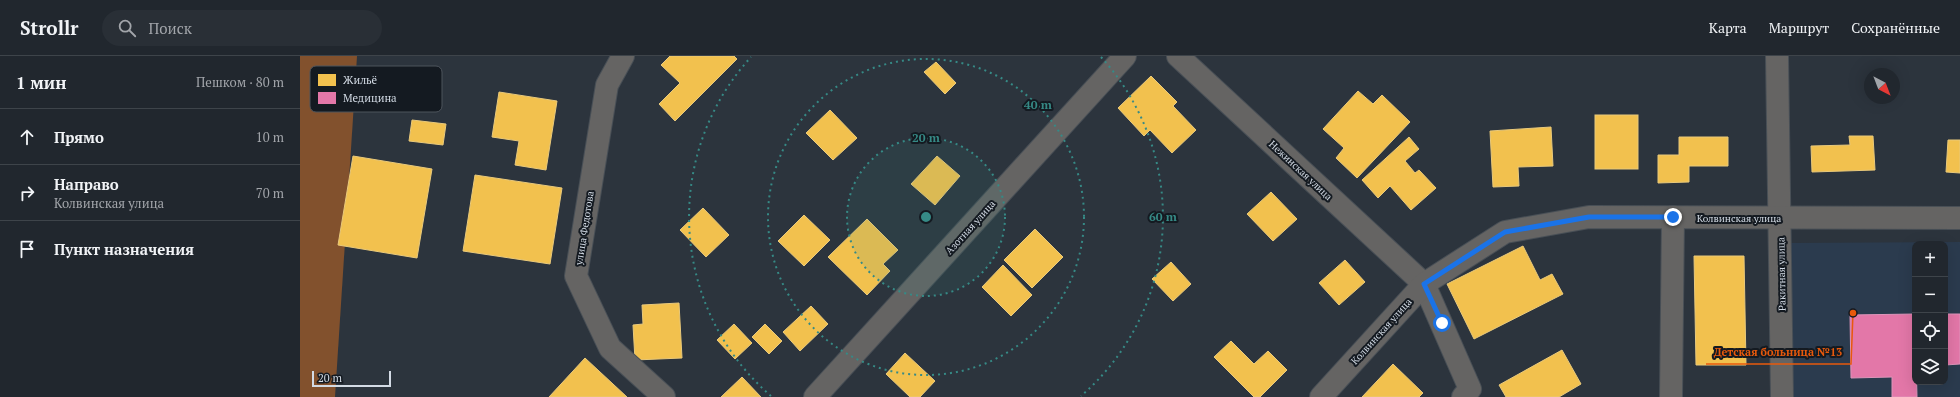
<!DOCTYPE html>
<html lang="ru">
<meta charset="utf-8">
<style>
body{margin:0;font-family:"PT Serif",serif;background:#292f36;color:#f1f3f6}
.controls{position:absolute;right:12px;bottom:12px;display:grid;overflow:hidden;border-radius:8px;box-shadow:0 4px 16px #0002}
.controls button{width:36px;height:36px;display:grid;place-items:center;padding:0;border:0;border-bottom:1px solid #3e444a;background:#21272e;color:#f1f3f6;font:20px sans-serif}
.compass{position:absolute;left:1564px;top:12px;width:36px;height:36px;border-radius:50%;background:#21272e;box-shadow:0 4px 16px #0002;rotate:138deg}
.scale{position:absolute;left:12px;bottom:10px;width:79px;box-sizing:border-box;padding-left:4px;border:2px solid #d3dbe5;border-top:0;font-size:11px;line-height:14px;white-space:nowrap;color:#d3dbe5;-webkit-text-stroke:3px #141a21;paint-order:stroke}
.stop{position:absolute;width:12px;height:12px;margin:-9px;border:3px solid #1a73e8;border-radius:50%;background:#fff}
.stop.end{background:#1a73e8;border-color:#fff;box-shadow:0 1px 4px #0008}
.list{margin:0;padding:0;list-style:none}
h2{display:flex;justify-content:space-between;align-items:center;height:52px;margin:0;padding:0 16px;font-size:17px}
h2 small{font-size:13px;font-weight:400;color:#a2a5aa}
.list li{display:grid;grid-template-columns:26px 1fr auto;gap:12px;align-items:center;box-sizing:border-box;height:56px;padding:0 16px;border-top:1px solid #3e444a}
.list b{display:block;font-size:15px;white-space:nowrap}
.list p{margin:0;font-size:13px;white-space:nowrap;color:#a2a5aa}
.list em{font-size:13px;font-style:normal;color:#a2a5aa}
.icon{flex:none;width:22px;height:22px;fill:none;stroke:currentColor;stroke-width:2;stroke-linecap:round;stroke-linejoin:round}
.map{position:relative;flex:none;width:1660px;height:341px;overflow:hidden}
header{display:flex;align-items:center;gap:24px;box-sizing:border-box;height:56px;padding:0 20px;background:#21272e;border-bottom:1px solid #3e444a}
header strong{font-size:19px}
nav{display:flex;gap:22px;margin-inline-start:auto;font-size:14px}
.search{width:280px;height:36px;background:#292f36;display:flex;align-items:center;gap:10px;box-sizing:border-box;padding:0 14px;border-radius:22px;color:#a2a5aa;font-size:15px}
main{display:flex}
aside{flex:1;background:#21272e}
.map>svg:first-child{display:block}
</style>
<header>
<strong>Strollr</strong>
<div class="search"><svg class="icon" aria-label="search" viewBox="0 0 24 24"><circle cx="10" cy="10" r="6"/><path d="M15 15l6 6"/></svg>Поиск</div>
<nav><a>Карта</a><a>Маршрут</a><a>Сохранённые</a></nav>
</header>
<main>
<aside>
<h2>1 мин<small>Пешком · 80 m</small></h2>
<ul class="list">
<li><svg class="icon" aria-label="ahead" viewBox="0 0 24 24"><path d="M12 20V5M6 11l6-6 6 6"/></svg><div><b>Прямо</b></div><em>10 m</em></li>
<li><svg class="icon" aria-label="right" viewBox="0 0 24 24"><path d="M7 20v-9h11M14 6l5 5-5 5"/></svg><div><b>Направо</b><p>Колвинская улица</p></div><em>70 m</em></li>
<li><svg class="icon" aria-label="arrive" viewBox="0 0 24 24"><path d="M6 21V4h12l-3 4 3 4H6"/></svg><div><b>Пункт назначения</b></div></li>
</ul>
</aside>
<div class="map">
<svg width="1660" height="341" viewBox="0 0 1660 341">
<rect width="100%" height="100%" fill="#2c343d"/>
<path fill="#2b3b4e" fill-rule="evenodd" d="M1660,186v155h-169l-1,-154zM1615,188h30v138h-30z"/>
<polygon fill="#82512d" points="0,0 57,0 35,341 0,341"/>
<g fill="#f2c14e" stroke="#e9c97b">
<polygon points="370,0 434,0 437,3 375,65 359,48 380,27 361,9"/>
<polygon points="636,6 656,27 645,38 624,16"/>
<polygon points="851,20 877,46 873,50 896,74 872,97 850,74 844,80 818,52"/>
<polygon points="1058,35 1073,48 1082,39 1110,66 1057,122 1036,102 1044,92 1023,73"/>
<polygon points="199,36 257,45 246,114 215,109 219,85 192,81"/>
<polygon points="530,54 557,82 533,104 506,77"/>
<rect x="1295" y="59" width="43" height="54"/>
<polygon points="112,64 146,68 143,89 109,85"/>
<polygon points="1251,71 1253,110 1218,111 1219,130 1193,131 1190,75"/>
<polygon points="1549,80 1573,80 1575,114 1512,116 1511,90 1550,89"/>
<polygon points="1109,81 1119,93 1105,105 1115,117 1119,114 1136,132 1111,154 1090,130 1078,142 1062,124"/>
<polygon points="1379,81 1428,81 1428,110 1389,110 1389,126 1358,127 1358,99 1379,99"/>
<polygon points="1648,84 1660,84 1660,117 1646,116"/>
<polygon points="53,100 132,113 117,202 38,189"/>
<polygon points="637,100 660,120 635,149 611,128"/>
<polygon points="175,119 262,132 250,208 163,195"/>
<polygon points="971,136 997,163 973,185 947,158"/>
<polygon points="403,152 429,179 406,201 380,174"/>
<polygon points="504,159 530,184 504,210 478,185"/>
<polygon points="567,163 598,194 583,208 590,215 567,239 528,201"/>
<polygon points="735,173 763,201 732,232 704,204"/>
<polygon points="1223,190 1240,224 1252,218 1263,238 1174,283 1147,228"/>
<polygon points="1394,200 1444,200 1446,309 1396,309"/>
<polygon points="1045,204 1065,226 1039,249 1019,227"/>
<polygon points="871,206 891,228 873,245 852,223"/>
<polygon points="703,209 732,239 711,260 682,231"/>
<polygon points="379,247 382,302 335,304 333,269 343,268 342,249"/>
<polygon points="511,250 528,268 500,295 483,276"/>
<polygon points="434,268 452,287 435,303 417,284"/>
<polygon points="465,268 482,285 469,298 452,281"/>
<polygon points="931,285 954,308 968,295 987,314 960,341 954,341 914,301"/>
<polygon points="1262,294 1281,328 1259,341 1206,341 1199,329"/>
<polygon points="605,297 635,325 620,341 610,341 586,318"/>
<polygon points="285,302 327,341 249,341"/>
<polygon points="1093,308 1123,337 1119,341 1062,341"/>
<polygon points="442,321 461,341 421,341"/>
</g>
<g fill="#e377a8" stroke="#de95ba">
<polygon points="1615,258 1617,341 1592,341 1592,321 1551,322 1550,259"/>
<polygon points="1645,258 1660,258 1660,308 1645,309"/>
</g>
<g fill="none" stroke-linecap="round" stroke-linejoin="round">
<defs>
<g id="minor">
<polyline points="323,0 307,29 276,220 310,292 364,341"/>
<polyline points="878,0 1124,228 1170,333 1163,341"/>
<polyline points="1477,0 1482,341"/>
<polyline points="515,341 825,0"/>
<polyline points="1021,341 1124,228 1205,176 1289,161 1660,162"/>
<polyline points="1371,341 1373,161"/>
</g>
</defs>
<use href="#minor" stroke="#484f56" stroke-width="24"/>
<use href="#minor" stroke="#656463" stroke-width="22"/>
</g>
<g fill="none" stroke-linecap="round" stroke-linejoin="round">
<polyline stroke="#1a73e8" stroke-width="5" points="1142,267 1124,228 1205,176 1289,161 1373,161"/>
</g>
<circle cx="626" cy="161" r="79" fill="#368a86" fill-opacity=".12"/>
<g fill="none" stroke="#368a86" stroke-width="2" stroke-dasharray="2 4">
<circle cx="626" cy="161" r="79"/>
<circle cx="626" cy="161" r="158"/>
<path d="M471 340A237 237 0 0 1 451 1M801 1A237 237 0 0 1 781 340"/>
</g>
<g text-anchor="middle" stroke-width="4" stroke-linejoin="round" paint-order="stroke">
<g font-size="10" fill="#d3dbe5" stroke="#141a21">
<text transform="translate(1001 114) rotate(43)" y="4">Нежинская улица</text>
<text x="1439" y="166">Колвинская улица</text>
<text transform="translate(670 171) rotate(-48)" y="4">Азотная улица</text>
<text transform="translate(284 172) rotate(-81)" y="4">улица Федотова</text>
<text transform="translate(1481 218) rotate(-91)" y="4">Ракитная улица</text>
<text transform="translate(1081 275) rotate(-48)" y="4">Колвинская улица</text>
</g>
</g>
<rect x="10" y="10" width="132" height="46" rx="6" fill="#141a21" stroke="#4d545c" stroke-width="1"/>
<rect x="18" y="18" width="18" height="12" fill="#f2c14e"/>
<rect x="18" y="36" width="18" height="12" fill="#e377a8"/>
<g font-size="11" fill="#d3dbe5">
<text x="43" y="28">Жильё</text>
<text x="43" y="46">Медицина</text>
</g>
<circle cx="626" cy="161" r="6" fill="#368a86" stroke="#141a21" stroke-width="2"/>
<g font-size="12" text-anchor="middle" font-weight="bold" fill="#368a86" stroke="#141a21" stroke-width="4" stroke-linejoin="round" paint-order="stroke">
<text x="738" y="53">40 m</text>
<text x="626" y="86">20 m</text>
<text x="863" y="165">60 m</text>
</g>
<path fill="none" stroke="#e8590c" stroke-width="1.5" d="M1553 257L1551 308H1406"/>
<circle fill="#e8590c" stroke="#141a21" stroke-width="1.5" cx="1553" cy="257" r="4"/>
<g font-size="11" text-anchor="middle" font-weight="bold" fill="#e8590c" stroke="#141a21" stroke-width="4" stroke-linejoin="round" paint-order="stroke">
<text x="1478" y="300">Детская больница №13</text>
</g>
</svg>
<div class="controls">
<button>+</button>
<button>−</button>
<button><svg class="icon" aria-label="locate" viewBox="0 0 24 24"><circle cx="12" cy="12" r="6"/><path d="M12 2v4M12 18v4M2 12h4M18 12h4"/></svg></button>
<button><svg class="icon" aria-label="layers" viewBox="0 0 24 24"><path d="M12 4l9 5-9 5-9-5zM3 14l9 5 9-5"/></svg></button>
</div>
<svg class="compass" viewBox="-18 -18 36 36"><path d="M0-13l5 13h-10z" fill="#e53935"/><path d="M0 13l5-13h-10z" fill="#a2a5aa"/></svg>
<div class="scale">20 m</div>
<div class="stop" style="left:1142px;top:267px"></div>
<div class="stop end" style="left:1373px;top:161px"></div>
</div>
</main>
